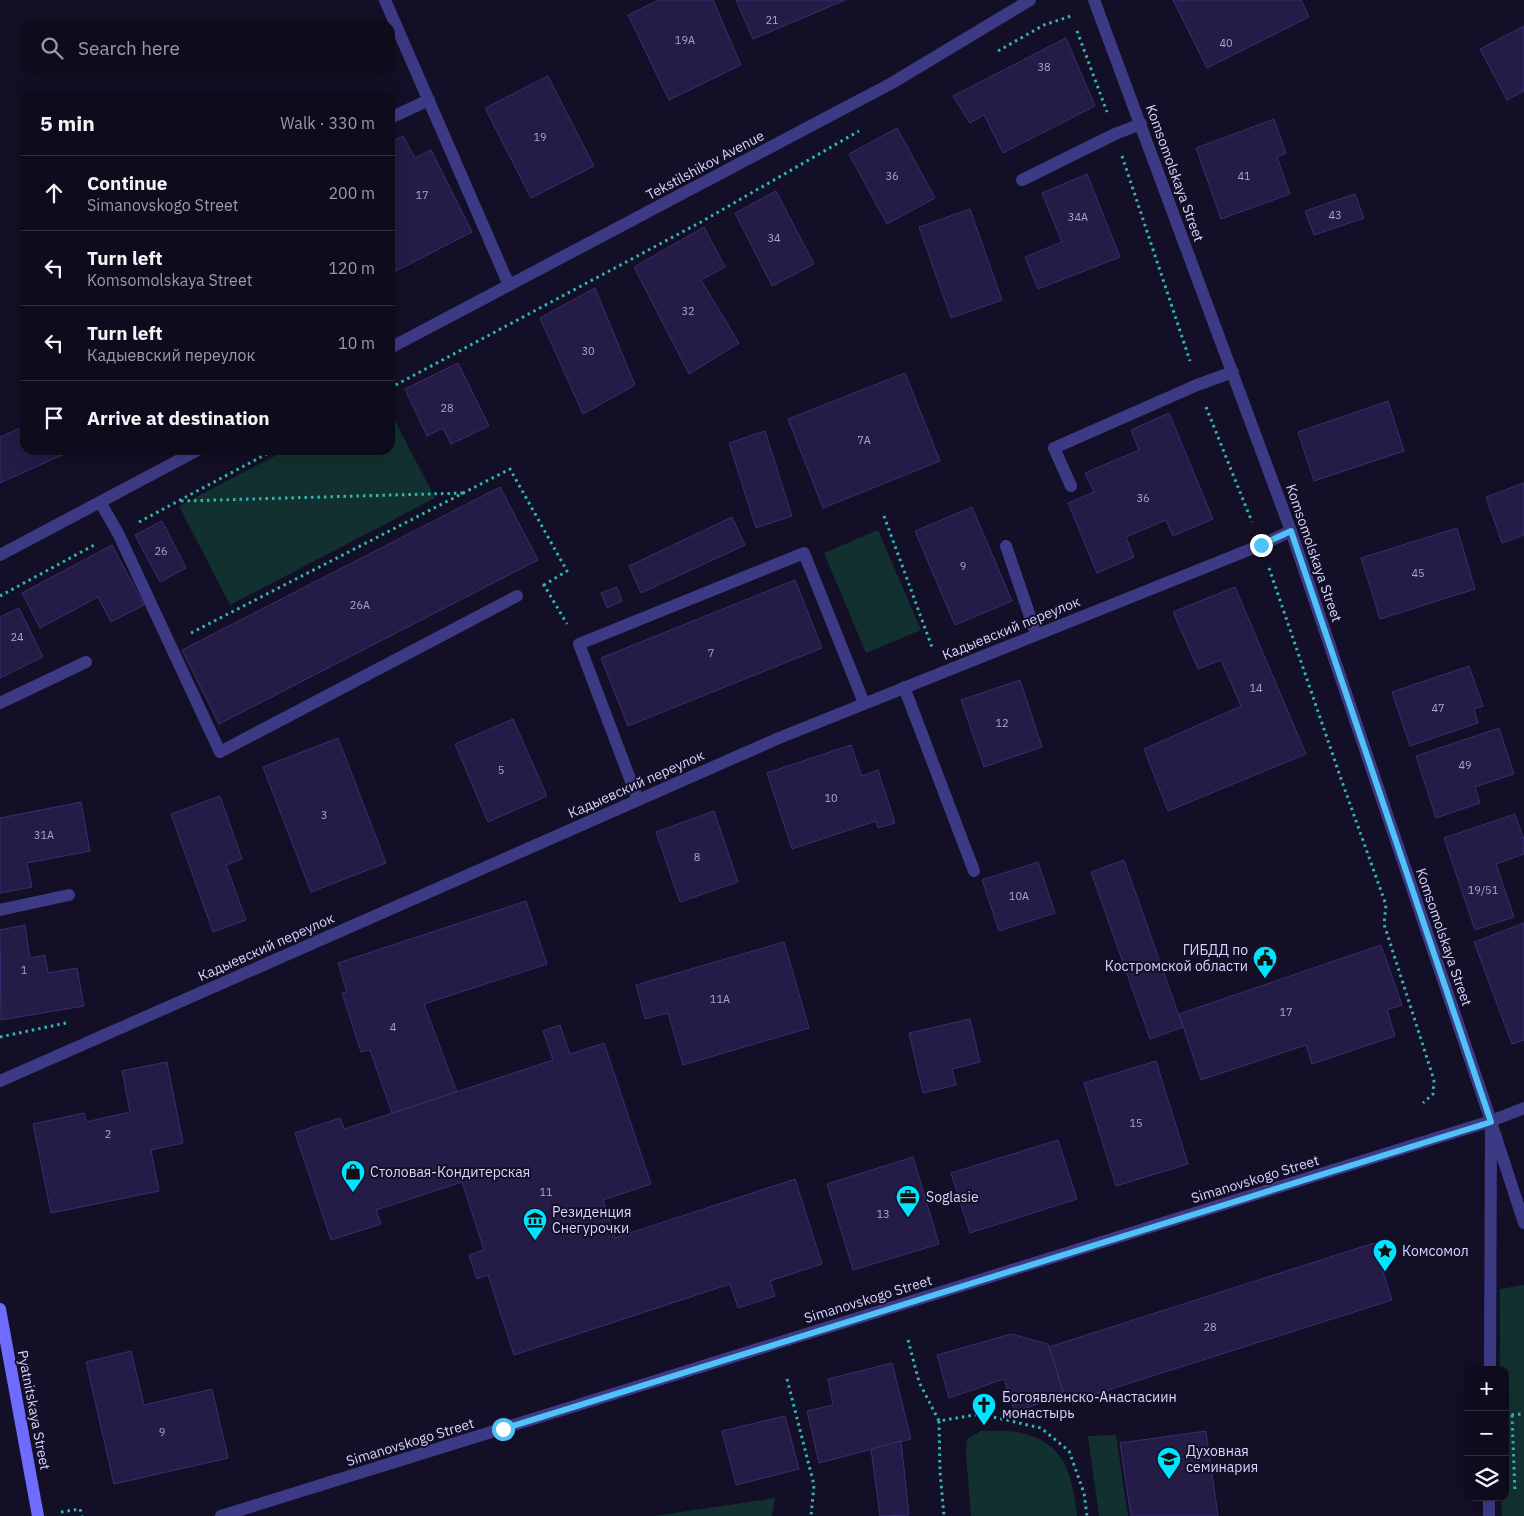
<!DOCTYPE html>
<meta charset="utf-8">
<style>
body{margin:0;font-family:"IBM Plex Sans",sans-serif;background:#1c1929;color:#f1f3f6}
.controls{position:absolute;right:15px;bottom:15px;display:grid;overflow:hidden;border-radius:10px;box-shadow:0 5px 20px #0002}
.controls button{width:45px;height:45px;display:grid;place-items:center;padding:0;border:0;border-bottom:1px solid #2e2b3b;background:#0e0b1c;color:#f1f3f6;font:25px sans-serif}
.stop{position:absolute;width:15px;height:15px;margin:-11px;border:4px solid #4fc3f7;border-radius:50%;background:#fff}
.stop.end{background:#4fc3f7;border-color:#fff;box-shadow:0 1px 5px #0008}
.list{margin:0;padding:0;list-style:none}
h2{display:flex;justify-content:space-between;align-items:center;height:65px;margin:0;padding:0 20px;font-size:21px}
h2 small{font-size:16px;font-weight:400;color:#9b9ba3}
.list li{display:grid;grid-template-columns:32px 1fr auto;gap:15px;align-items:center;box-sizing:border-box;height:75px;padding:0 20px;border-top:1px solid #2e2b3b}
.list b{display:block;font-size:19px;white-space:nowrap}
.list p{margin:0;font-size:16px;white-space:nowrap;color:#9b9ba3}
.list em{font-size:16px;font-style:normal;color:#9b9ba3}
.icon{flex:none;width:28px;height:28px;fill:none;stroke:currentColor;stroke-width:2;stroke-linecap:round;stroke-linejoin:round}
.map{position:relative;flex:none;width:1524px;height:1516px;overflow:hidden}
.search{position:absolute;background:#0e0b1c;box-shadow:0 5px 20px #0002;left:20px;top:20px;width:375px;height:55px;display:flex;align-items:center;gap:12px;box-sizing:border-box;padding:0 18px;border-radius:15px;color:#9b9ba3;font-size:19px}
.panel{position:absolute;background:#0e0b1c;box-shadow:0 5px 20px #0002;left:20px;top:90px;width:375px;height:365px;border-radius:15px}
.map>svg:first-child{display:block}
</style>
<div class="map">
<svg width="1524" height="1516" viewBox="0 0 1524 1516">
<rect width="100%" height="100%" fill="#130f26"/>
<g fill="#12302f">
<polygon points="390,411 435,498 230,605 179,506 286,450 390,450"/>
<polygon points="878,530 921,630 866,653 824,553"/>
<polygon points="1524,1285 1524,1516 1502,1516 1501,1497 1505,1497 1505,1370 1500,1370 1500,1289"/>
<path d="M981,1431c12,0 24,-1 36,1 48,9 55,41 60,84h-106l-5,-63 1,-14z"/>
<polygon points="1116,1435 1128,1516 1099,1516 1088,1436"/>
<polygon points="775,1498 772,1516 654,1516"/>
</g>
<g fill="#241b47" stroke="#3b2d73">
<polygon points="659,0 713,0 741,65 669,100 628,15"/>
<polygon points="736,0 845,0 753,39"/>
<polygon points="1173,0 1301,0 1309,17 1207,68"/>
<polygon points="1524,26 1524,91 1507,100 1480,49"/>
<polygon points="1066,38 1095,106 1003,153 984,115 970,123 953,96"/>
<polygon points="548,76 594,166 531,198 485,108"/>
<polygon points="1274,119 1286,153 1277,157 1290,194 1221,219 1196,148"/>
<polygon points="897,128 935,198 887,224 849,154"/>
<polygon points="403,136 415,158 431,150 472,232 390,274 390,143"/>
<polygon points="1087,174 1120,257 1038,289 1025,257 1062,242 1042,193"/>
<polygon points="776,191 814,264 772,286 735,213"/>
<polygon points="1355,194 1364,218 1314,235 1305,211"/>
<polygon points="970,209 1002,300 951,318 919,227"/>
<polygon points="704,227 725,267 701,280 739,343 689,374 634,267"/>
<polygon points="595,288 635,385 583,414 540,318"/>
<polygon points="458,363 489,426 451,444 443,428 427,436 405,389"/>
<polygon points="905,373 940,461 823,508 788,419"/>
<polygon points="1388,401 1404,451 1314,481 1298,432"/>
<polygon points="1169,413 1213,519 1173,536 1166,520 1126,537 1134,557 1097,573 1068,503 1094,492 1085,473 1139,450 1131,430"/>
<polygon points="25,426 25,450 73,450 0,483 0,437"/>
<polygon points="765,431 792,516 756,528 729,443"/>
<polygon points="1524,483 1524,535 1502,543 1486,497"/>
<polygon points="500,487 538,560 219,724 182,650"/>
<polygon points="972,507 1012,601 955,625 915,531"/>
<polygon points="732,517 745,545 641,593 629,566"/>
<polygon points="162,521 186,568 160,582 135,535"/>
<polygon points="1457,528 1475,589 1380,619 1361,558"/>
<polygon points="112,545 144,605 111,622 98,597 40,628 22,593"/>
<polygon points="795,580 822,648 628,726 601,658"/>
<polygon points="617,587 622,601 607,608 601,593"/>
<polygon points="1235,587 1306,754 1168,811 1144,749 1241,706 1221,660 1198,669 1173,612"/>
<polygon points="19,608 43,657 0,678 0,617"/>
<polygon points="1469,666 1483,706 1474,709 1478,723 1410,746 1392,692"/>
<polygon points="1020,680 1042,747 984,767 961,700"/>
<polygon points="513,719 547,796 488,822 455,744"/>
<polygon points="1499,728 1514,774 1475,787 1480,803 1436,818 1416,756"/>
<polygon points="338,738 386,863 311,892 263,767"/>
<polygon points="851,745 862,776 878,770 895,823 878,828 876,821 792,849 767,773"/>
<polygon points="220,796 242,859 226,865 246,920 213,932 171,814"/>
<polygon points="81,802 90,851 27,863 32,887 0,893 0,818"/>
<polygon points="714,811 738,882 680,902 656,832"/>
<polygon points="1515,814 1524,840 1524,854 1496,864 1514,917 1475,930 1444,838"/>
<polygon points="1124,860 1183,1027 1150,1039 1091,872"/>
<polygon points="1038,862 1055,913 999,931 982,880"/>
<polygon points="526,901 547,964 424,1004 457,1092 392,1113 370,1050 361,1052 342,993 347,992 338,963"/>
<polygon points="1524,923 1524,1040 1512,1044 1474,942"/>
<polygon points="25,925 30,958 45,955 48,973 77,968 84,1006 1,1020 0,930"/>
<polygon points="784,942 809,1028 683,1065 668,1013 645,1019 636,985"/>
<polygon points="1381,945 1402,1005 1387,1010 1395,1036 1312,1064 1306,1045 1201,1080 1179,1014"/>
<polygon points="970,1019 980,1062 952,1069 956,1085 923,1093 909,1033"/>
<polygon points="560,1025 570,1054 604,1043 651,1184 603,1200 615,1238 795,1179 822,1264 770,1281 775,1296 738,1308 730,1284 514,1355 488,1275 477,1279 469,1255 484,1250 462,1182 376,1210 381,1224 331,1240 295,1133 340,1118 344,1129 553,1060 543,1031"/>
<polygon points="1156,1061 1188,1164 1116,1186 1084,1083"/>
<polygon points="167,1062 183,1143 151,1150 159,1191 51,1213 33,1124 84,1113 86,1122 130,1112 122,1071"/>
<polygon points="1058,1140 1077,1199 970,1233 951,1173"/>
<polygon points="913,1157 939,1244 853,1270 827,1184"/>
<polygon points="1374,1243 1392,1300 1067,1403 1049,1347"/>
<polygon points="1011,1334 1048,1344 1064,1395 1015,1412 1004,1379 949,1398 937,1355"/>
<polygon points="131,1351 144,1405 212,1389 228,1458 114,1484 86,1362"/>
<polygon points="892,1363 911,1439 819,1463 807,1411 833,1405 828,1379"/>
<polygon points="785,1416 799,1469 736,1485 722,1431"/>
<polygon points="1206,1431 1218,1516 1131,1516 1120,1443"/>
<polygon points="901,1441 909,1515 880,1516 871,1449"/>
</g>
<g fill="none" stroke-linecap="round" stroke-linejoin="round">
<g stroke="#2fb8b0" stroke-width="3" stroke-dasharray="2.5 4" stroke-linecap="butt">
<polyline points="1077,31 1107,112"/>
<polyline points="998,51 1044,25 1071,16 1072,19"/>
<polyline points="1122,156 1190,361"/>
<polyline points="390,388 701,222 859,131"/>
<polyline points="1206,407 1252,522"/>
<polyline points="181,501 464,493"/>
<polyline points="884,516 933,650"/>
<polyline points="139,522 274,450"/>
<polyline points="1269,568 1340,776 1386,905 1384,924 1434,1080 1433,1094 1423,1103"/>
<polyline points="543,586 544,585 567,624"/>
<polyline points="0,596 96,544"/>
<polyline points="191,633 510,469 567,571 544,585"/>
<polyline points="0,1037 66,1023"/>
<polyline points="908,1340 919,1382 939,1421 980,1414 1041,1428 1069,1451 1084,1493 1087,1516"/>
<polyline points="787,1379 814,1485 811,1516"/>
<polyline points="1505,1415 1524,1414"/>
<polyline points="1512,1415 1515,1493"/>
<polyline points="939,1421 940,1472 944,1516"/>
<polyline points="61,1512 80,1509 82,1516"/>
</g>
<g stroke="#3d3a85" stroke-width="12">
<polyline points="385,0 509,285"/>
<polyline points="390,118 429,100"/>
<polyline points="1022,180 1115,134 1141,124"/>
<polyline points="1071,486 1054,448 1197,385 1233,372"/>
<polyline points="100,502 118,533 220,752 517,596"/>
<polyline points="1006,546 1036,634"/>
<polyline points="904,687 974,871"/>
<polyline points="0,703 86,662"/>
<polyline points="638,800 579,644 804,553 864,703"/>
<polyline points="0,910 69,895"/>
</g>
<g stroke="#3d3a85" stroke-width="12">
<polyline points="0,1081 779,738 1261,545 1291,531"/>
<polyline points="1492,1125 1524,1223"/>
</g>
<g stroke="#3d3a85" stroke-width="12">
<polyline points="1094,0 1291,531 1491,1121 1490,1370"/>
<polyline points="390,348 892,83 1030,0"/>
<polyline points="0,555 198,450"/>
<polyline points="221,1516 1491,1121 1524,1108"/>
<polyline points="1489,1516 1489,1497"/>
</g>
<polyline stroke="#6f6bff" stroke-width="12" points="0,1309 38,1516"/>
</g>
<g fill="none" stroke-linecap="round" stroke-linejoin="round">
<polyline stroke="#4fc3f7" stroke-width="6" points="503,1429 1491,1122 1291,531 1261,545"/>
</g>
<defs>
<symbol id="civic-pin" viewBox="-11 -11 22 30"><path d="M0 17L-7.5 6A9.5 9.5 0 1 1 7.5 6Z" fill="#00e5ff" stroke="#130f26"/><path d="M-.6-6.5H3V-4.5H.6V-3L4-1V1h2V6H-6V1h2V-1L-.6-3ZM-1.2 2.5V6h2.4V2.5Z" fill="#111"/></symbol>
<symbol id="shop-pin" viewBox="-11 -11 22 30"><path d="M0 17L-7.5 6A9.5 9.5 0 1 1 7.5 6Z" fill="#00e5ff" stroke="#130f26"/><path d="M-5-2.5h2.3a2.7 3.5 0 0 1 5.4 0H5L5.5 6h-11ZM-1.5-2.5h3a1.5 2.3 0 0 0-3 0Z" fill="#111"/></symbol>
<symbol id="office-pin" viewBox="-11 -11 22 30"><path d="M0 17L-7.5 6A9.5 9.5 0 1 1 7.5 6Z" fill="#00e5ff" stroke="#130f26"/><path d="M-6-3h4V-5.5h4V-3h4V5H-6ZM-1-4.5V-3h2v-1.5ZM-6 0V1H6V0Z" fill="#111"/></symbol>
<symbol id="museum-pin" viewBox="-11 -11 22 30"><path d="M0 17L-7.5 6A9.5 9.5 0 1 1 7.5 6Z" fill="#00e5ff" stroke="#130f26"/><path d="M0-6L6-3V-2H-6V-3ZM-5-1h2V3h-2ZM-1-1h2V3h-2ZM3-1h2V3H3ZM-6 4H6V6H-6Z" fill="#111"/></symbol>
<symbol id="sight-pin" viewBox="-11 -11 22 30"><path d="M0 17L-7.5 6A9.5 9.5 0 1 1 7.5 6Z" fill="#00e5ff" stroke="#130f26"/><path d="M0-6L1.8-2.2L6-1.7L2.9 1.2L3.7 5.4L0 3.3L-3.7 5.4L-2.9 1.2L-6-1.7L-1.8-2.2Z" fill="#111"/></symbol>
<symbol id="church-pin" viewBox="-11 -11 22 30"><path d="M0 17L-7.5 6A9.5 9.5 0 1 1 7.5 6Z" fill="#00e5ff" stroke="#130f26"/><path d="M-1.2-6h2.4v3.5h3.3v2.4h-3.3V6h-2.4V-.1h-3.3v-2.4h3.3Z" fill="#111"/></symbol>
<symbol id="university-pin" viewBox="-11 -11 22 30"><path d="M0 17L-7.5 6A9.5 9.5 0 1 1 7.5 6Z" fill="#00e5ff" stroke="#130f26"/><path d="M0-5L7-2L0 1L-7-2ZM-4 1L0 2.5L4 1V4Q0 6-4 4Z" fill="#111"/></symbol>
</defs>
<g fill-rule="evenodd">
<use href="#civic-pin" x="1251" y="944" width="28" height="38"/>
<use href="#shop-pin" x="339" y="1158" width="28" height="38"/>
<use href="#office-pin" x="894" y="1183" width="28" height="38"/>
<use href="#museum-pin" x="521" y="1206" width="28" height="38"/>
<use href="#sight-pin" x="1371" y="1237" width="28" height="38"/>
<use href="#church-pin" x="970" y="1391" width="28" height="38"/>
<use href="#university-pin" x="1155" y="1445" width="28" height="38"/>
</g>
<g text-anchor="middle" stroke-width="4" stroke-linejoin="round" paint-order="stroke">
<g font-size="11" fill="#aca6d1">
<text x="772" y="24">21</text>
<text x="685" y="44">19А</text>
<text x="1226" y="47">40</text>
<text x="1044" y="71">38</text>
<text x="540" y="141">19</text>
<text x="892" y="180">36</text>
<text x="1244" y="180">41</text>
<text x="422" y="199">17</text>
<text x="1335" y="219">43</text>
<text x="1078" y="221">34А</text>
<text x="774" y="242">34</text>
<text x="688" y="315">32</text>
<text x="588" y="355">30</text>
<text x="447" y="412">28</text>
<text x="864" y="444">7А</text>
<text x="1143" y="502">36</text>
<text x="161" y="555">26</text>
<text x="963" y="570">9</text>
<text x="1418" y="577">45</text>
<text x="360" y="609">26А</text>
<text x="17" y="641">24</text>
<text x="711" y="657">7</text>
<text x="1256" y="692">14</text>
<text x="1438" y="712">47</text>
<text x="1002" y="727">12</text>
<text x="1465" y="769">49</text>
<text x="501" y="774">5</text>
<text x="831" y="802">10</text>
<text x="324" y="819">3</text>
<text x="44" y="839">31А</text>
<text x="697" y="861">8</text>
<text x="1483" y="894">19/51</text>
<text x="1019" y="900">10А</text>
<text x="24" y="974">1</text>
<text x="720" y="1003">11А</text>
<text x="1286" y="1016">17</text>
<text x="393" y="1031">4</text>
<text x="1136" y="1127">15</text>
<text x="108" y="1138">2</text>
<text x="546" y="1196">11</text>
<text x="883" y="1218">13</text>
<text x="1210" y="1331">28</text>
<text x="162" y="1436">9</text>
</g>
<g font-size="14" fill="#d9d4ff" stroke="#130f26">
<text transform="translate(705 165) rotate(-28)" y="5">Tekstilshikov Avenue</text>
<text transform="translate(1175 173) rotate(70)" y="5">Komsomolskaya Street</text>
<text transform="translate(1314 553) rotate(71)" y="5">Komsomolskaya Street</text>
<text transform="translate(1011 628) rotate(-22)" y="5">Кадыевский переулок</text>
<text transform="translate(636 784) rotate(-24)" y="5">Кадыевский переулок</text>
<text transform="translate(1444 937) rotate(71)" y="5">Komsomolskaya Street</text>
<text transform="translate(266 947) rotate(-24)" y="5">Кадыевский переулок</text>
<text transform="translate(1255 1179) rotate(-17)" y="5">Simanovskogo Street</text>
<text transform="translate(868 1299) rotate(-17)" y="5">Simanovskogo Street</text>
<text transform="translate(34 1410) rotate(79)" y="5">Pyatnitskaya Street</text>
<text transform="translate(410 1442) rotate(-17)" y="5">Simanovskogo Street</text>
</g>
<g font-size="14" fill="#d9d4ff" stroke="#130f26" text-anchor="start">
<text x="1248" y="955" text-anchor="end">ГИБДД по<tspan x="1248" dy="16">Костромской области</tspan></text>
<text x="370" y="1177">Столовая-Кондитерская</text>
<text x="926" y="1202">Soglasie</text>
<text x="552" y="1217">Резиденция<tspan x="552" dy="16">Снегурочки</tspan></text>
<text x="1402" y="1256">Комсомол</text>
<text x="1002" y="1402">Богоявленско-Анастасиин<tspan x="1002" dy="16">монастырь</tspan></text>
<text x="1186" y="1456">Духовная<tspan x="1186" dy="16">семинария</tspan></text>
</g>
</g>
</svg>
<div class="controls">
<button>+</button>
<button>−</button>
<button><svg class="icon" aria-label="layers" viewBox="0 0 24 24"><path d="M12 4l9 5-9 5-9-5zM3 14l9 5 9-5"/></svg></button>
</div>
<div class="stop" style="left:503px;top:1429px"></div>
<div class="stop end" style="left:1261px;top:545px"></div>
<div class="search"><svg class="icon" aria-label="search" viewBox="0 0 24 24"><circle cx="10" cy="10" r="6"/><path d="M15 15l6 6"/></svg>Search here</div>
<section class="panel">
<h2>5 min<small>Walk · 330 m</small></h2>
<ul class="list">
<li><svg class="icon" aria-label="ahead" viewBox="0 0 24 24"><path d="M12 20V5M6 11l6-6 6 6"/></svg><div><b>Continue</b><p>Simanovskogo Street</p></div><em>200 m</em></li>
<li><svg class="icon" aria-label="left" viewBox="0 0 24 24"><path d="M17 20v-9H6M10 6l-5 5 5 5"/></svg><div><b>Turn left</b><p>Komsomolskaya Street</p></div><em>120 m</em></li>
<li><svg class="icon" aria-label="left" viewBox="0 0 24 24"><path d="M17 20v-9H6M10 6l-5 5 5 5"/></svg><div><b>Turn left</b><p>Кадыевский переулок</p></div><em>10 m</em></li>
<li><svg class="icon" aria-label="arrive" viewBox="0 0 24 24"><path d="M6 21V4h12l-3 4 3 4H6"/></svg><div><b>Arrive at destination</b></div></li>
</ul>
</section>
</div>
